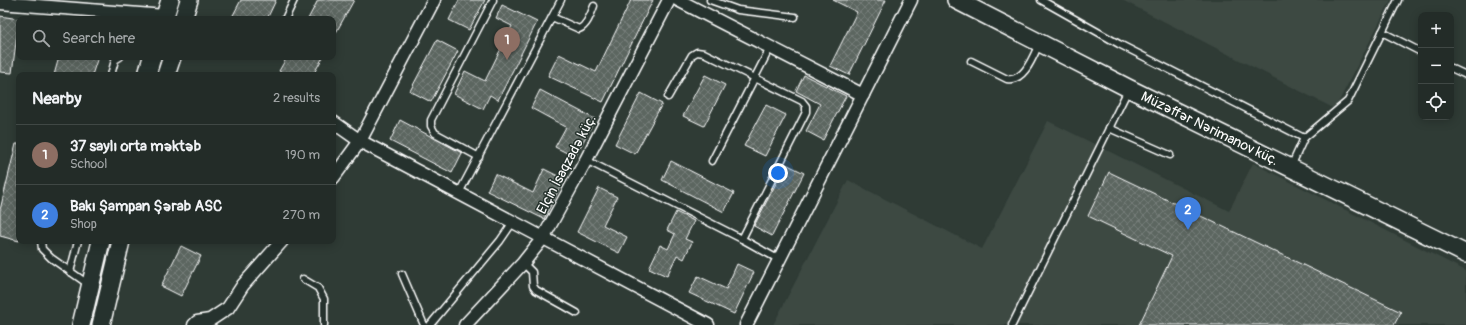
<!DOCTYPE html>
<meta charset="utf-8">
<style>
body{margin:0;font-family:Pangolin,sans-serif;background:#2f3834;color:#f1f3f6}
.controls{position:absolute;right:12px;top:12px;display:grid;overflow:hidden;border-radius:8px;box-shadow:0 2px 10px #0003}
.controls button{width:36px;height:36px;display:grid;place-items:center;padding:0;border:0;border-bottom:1px solid #404845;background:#232c28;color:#f1f3f6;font:20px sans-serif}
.you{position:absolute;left:778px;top:173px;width:14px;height:14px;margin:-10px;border:3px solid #fff;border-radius:50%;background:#1a73e8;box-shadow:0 0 0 6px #1a73e833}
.badge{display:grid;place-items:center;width:26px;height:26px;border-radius:50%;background:#8abfa5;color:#fff;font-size:13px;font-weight:700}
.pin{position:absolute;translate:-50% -33px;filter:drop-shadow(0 1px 2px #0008)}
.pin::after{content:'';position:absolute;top:21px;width:14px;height:12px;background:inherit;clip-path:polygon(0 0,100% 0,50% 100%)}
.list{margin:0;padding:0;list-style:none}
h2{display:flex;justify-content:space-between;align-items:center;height:52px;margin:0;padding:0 16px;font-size:17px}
h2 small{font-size:13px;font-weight:400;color:#a3a7a8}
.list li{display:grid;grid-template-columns:26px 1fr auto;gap:12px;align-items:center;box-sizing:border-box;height:60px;padding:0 16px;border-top:1px solid #404845}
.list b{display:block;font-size:15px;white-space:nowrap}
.list p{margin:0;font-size:13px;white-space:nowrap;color:#a3a7a8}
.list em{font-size:13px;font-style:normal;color:#a3a7a8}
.icon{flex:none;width:22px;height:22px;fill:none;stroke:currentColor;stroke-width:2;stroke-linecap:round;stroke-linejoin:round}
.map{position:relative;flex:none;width:1466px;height:325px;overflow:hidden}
.search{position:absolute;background:#232c28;box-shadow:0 2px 10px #0003;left:16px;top:16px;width:320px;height:44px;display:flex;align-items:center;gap:10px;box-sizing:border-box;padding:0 14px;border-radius:8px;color:#a3a7a8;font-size:15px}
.panel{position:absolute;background:#232c28;box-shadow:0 2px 10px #0003;left:16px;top:72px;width:320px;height:172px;border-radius:8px}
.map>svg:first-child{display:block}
</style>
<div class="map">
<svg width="1466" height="325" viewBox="0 0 1466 325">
<defs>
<pattern id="building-cross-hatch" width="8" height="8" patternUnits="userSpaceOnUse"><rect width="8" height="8" fill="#5b6661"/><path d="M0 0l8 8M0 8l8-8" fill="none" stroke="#747d79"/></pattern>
</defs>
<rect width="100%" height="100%" fill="#2f3b35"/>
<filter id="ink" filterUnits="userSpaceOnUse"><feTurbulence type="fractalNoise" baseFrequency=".025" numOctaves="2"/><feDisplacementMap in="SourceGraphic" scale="8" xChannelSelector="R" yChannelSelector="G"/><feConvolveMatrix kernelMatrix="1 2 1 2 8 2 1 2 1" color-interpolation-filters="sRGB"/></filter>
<g filter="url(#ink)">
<g fill="#3c4842">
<polygon points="1122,0 1391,0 1335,109"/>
<polygon points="1048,121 1229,211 1253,163 1466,271 1466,325 773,325 848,180 982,249"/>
</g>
<g fill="url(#building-cross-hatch)" stroke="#fff">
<polygon points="241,0 276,0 267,19 231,19"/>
<polygon points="318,0 354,0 333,38 333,19 308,19"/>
<polygon points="459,0 485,0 469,30 449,20"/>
<polygon points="631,0 653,0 603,102 548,76 559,54 596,72"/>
<polygon points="833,0 886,0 849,75 830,66 857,12"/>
<polygon points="502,5 537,22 498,100 490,95 483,109 454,94 465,71 485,81 512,26 496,18"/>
<polygon points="0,16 19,19 12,73 0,72"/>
<polygon points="437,40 458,51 431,102 410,91"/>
<polygon points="59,57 98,57 92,75 54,75"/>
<polygon points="287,57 323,57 313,75 286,75 279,71"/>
<polygon points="705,75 725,85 704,126 683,116"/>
<polygon points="804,75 846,96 823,140 806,131 820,104 796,91"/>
<polygon points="540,90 595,119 575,157 555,147 566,127 531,108"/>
<polygon points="641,93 662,104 635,154 615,144"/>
<polygon points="766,105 786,115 765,156 744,146"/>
<polygon points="400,120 462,153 452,173 390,141"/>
<polygon points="16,144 19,144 19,241 0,236 0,210"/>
<polygon points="671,161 734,193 724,212 662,180"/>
<polygon points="786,164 804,173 772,236 754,226"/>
<polygon points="544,169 564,179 544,219 487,191 495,174 533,193"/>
<polygon points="1109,172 1401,312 1394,325 1139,325 1172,256 1088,216"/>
<polygon points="599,188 617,197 603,225 627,237 619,253 577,232"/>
<polygon points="676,212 694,221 685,239 692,242 684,259 677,255 667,276 649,268 660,245 668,249 675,234 667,230"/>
<polygon points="181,246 201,256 181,296 161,286"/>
<polygon points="737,264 754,272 734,314 689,293 698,276 726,289"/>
</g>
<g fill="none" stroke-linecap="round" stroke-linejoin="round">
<defs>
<g id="service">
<polyline points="710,0 738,10 795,17"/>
<polyline points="1041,0 1119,44 1304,138 1294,160"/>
<path d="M552,17l27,12c8,-3 12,-15 15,-23"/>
<polyline points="285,19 294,0"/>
<polyline points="1382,32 1421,52"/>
<path d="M971,61l36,18c17,3 26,-22 32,-35"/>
<polyline points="1451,68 1466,75"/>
<polyline points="111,75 115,60 120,57"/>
<polyline points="668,97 692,55 697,52 704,53 802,101 806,106 806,112 742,239"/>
<polyline points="1109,128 1170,155"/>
<polyline points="1304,138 1348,101 1398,0"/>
<polyline points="479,157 435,133 431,126 431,120 493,0"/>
<polyline points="586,160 742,239 778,259"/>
<polyline points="712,161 770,48"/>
<polyline points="459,193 561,0"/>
<polyline points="41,241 42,249 51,258 88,284"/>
<polyline points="523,263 532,272 533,286 536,290 577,313"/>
<polyline points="70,272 78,241"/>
<polyline points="402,274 424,325"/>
<polyline points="303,279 318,288 324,299 324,325"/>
<polyline points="430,325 500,241 513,222"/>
<polyline points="1012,325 1128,90"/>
</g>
<g id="minor">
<polyline points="678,0 863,95"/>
<polyline points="0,3 165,16"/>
<polyline points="333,122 360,141 708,325"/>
<polyline points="333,178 360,141 434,0"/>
<polyline points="194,325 197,322 210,320 228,308 243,285 282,241"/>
<polyline points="465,325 523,263 543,238 586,160 669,0"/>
<polyline points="746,325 911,0"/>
</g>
<g id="secondary">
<polyline points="956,0 1128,88 1466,254"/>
<polyline points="164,19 170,0"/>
<polyline points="183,19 189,0"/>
<polyline points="147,75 152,57"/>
<polyline points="166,75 172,57"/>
<polyline points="81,325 101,241"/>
<polyline points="101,325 121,241"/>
</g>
</defs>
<use href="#service" stroke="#fff" stroke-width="9"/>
<use href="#minor" stroke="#fff" stroke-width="15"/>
<use href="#secondary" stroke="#fff" stroke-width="20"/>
<use href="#service" stroke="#26332d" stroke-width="6"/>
<use href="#minor" stroke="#26332d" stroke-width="12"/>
<use href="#secondary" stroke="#26332d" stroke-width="17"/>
</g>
</g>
<g text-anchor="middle" stroke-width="3" stroke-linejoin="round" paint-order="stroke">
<g font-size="14" fill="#fff" stroke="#26332d">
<text transform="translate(1210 128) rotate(26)" y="5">Müzəffər Nərimanov küç.</text>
<text transform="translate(566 164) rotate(-62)" y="5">Elçin İsaqzadə küç.</text>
</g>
</g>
</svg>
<div class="controls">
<button>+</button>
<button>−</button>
<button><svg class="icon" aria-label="locate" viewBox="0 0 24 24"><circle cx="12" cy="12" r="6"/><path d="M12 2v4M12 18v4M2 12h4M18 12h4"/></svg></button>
</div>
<div class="you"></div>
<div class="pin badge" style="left:507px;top:60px;background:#8d6e63">1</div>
<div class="pin badge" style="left:1188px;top:230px;background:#3f7fe0">2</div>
<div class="search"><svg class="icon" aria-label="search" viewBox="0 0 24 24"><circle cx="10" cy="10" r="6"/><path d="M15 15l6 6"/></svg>Search here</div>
<section class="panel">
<h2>Nearby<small>2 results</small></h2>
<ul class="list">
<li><span class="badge" style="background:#8d6e63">1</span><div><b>37 saylı orta məktəb</b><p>School</p></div><em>190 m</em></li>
<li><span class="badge" style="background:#3f7fe0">2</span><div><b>Bakı Şampan Şərab ASC</b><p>Shop</p></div><em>270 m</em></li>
</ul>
</section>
</div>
